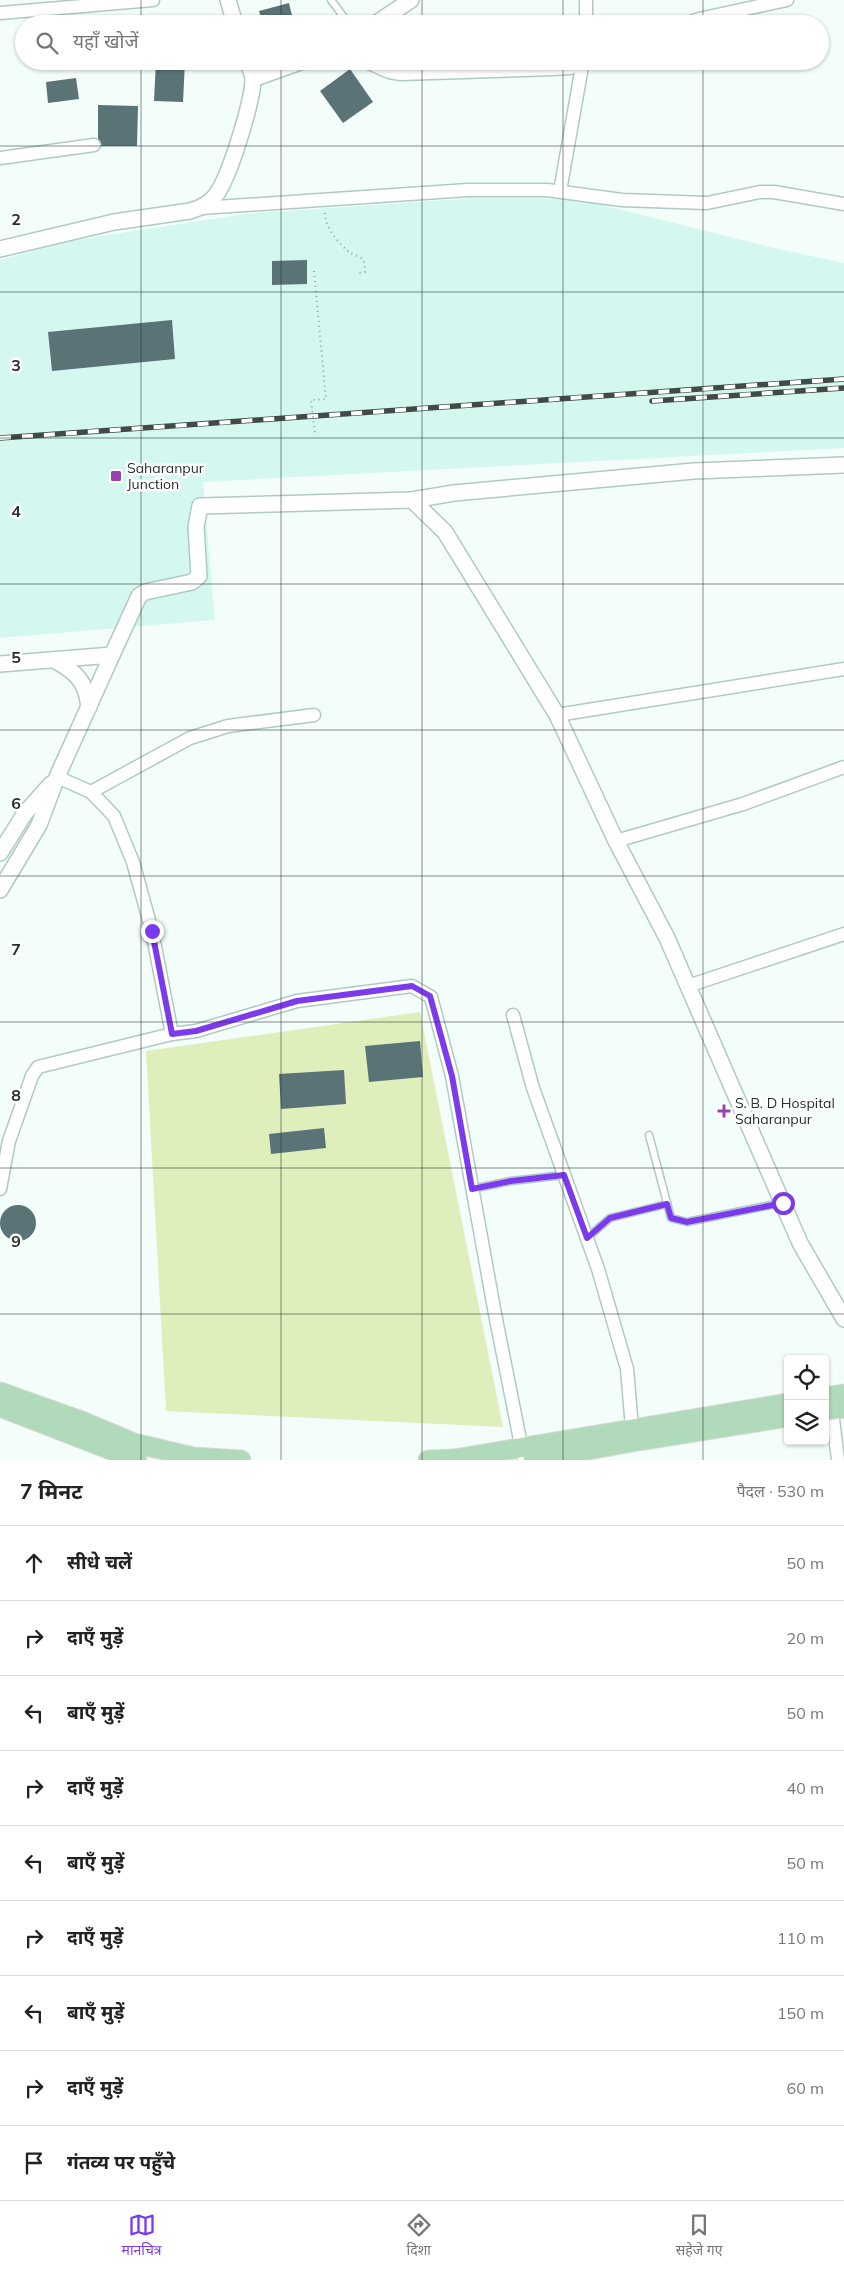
<!DOCTYPE html>
<html lang="hi">
<meta charset="utf-8">
<style>
body{margin:0;font-family:Mulish,"Noto Sans Devanagari",sans-serif;background:#f2f2f2;color:#222}
.controls{position:absolute;right:15px;bottom:15px;display:grid;overflow:hidden;border-radius:5px;box-shadow:0 1px 4px #0004}
.controls button{width:45px;height:45px;display:grid;place-items:center;padding:0;border:0;border-bottom:1px solid #e0e0e0;background:#fff;color:#222;font:25px sans-serif}
.stop{position:absolute;width:15px;height:15px;margin:-11px;border:4px solid #7c3aed;border-radius:50%;background:#fff}
.stop.end{background:#7c3aed;border-color:#fff;box-shadow:0 1px 5px #0008}
.list{margin:0;padding:0;list-style:none}
h2{display:flex;justify-content:space-between;align-items:center;height:65px;margin:0;padding:0 20px;font-size:21px}
h2 small{font-size:16px;font-weight:400;color:#767676}
.list li{display:grid;grid-template-columns:32px 1fr auto;gap:15px;align-items:center;box-sizing:border-box;height:75px;padding:0 20px;border-top:1px solid #e0e0e0}
.list b{display:block;font-size:19px;white-space:nowrap}
.list em{font-size:16px;font-style:normal;color:#767676}
.icon{flex:none;width:28px;height:28px;fill:none;stroke:currentColor;stroke-width:2;stroke-linecap:round;stroke-linejoin:round}
.map{position:relative;flex:none;width:844px;height:1460px;overflow:hidden}
.search{position:absolute;background:#fff;box-shadow:0 1px 4px #0004;left:15px;right:15px;top:15px;height:55px;display:flex;align-items:center;gap:12px;box-sizing:border-box;padding:0 18px;border-radius:28px;color:#767676;font-size:19px}
.sheet{height:740px;background:#fff}
nav{display:flex;justify-content:space-around;align-items:center;box-sizing:border-box;height:70px;border-top:1px solid #e0e0e0;background:#fff;font-size:14px;color:#767676}
nav a{display:grid;justify-items:center;gap:2px}
nav .on{color:#7c3aed}
.map>svg:first-child{display:block}
</style>
<div class="map">
<svg width="844" height="1460" viewBox="0 0 844 1460">
<rect width="100%" height="100%" fill="#f3fefb"/>
<polygon fill="#d4f8ef" points="474,198 579,199 774,248 844,263 844,448 203,482 215,620 0,638 0,260 69,241 245,214"/>
<polygon fill="#deefbb" points="420,1012 503,1427 166,1411 146,1051"/>
<g fill="#5a7376">
<polygon points="289,3 294,24 263,24 259,11"/>
<polygon points="156,61 185,62 183,102 154,101"/>
<polygon points="350,69 373,102 343,123 320,91"/>
<polygon points="76,78 79,99 48,103 46,82"/>
<polygon points="98,105 138,106 137,146 98,146"/>
<polygon points="307,260 307,284 272,285 272,261"/>
<polygon points="172,320 175,359 52,371 48,332"/>
<polygon points="420,1041 423,1077 369,1082 365,1046"/>
<polygon points="344,1070 346,1104 281,1109 279,1074"/>
<polygon points="324,1128 326,1148 271,1154 269,1134"/>
<circle cx="18" cy="1223" r="18"/>
</g>
<g fill="none" stroke-linecap="round" stroke-linejoin="round">
<defs>
<g id="service">
<polyline points="331,0 349,24"/>
<polyline points="649,1135 671,1218 687,1222 781,1203"/>
<polyline points="472,1189 511,1181 564,1175"/>
<polyline points="587,1238 610,1218 667,1204"/>
</g>
<g id="minor">
<polyline points="586,0 586,24"/>
<polyline points="0,13 153,0"/>
<polyline points="685,24 699,19 787,0"/>
<polyline points="364,61 389,72 401,74 553,69 570,68 590,61"/>
<polyline points="0,158 94,145"/>
<polyline points="560,191 583,61"/>
<polyline points="201,208 468,190 547,190 622,200 707,203 760,192 774,192 844,204"/>
<polyline points="557,715 844,669"/>
<polyline points="57,777 91,792 114,816 133,862 152,931 172,1034 196,1031 297,1001 412,986 431,997 452,1076 495,1314 524,1460"/>
<polyline points="91,792 190,738 228,726 314,715"/>
<polyline points="616,841 743,804 844,767"/>
<polyline points="688,986 844,934"/>
<polyline points="513,1015 533,1088 598,1269 627,1369 632,1428"/>
<polyline points="0,1189 9,1141 32,1076 38,1067 172,1034"/>
<polyline points="832,1411 838,1460"/>
</g>
<g id="tertiary">
<polyline points="228,0 235,24"/>
<polyline points="375,24 411,0"/>
<polyline points="253,79 303,61"/>
<path d="M0,249l114,-27 76,-11c11,-3 19,-7 26,-16 14,-19 36,-92 37,-115 0,-6 -4,-13 -6,-19"/>
<polyline points="412,500 454,493 694,471 844,465"/>
<polyline points="112,655 139,596 145,592 192,582 199,576 196,527 200,506 412,500 445,532 557,715 616,841 667,938 800,1243 844,1319"/>
<path d="M54,660c22,12 32,21 35,47"/>
<polyline points="0,664 112,655 57,777 39,825 0,890"/>
<polyline points="0,853 25,813 51,784"/>
</g>
<g id="primary">
<polyline points="0,1392 84,1422 134,1443 193,1457 241,1460"/>
<polyline points="825,1397 844,1394"/>
<polyline points="0,1407 137,1460"/>
<polyline points="825,1411 844,1408"/>
<polyline points="428,1460 454,1459 788,1403"/>
<polyline points="533,1460 632,1442 788,1417"/>
</g>
</defs>
<use href="#service" stroke="#b0cac3" stroke-width="9"/>
<use href="#minor" stroke="#b0cac3" stroke-width="15"/>
<use href="#tertiary" stroke="#b0cac3" stroke-width="18"/>
<use href="#primary" stroke="#d8dad9" stroke-width="21"/>
<path stroke="#929d9a" stroke-width="2" stroke-dasharray="1 4" stroke-linecap="butt" d="M325,213c0,14 13,30 24,39 4,3 11,4 14,8 2,3 2,8 2,12l-6,1"/>
<use href="#service" stroke="#fff" stroke-width="6"/>
<use href="#minor" stroke="#fff" stroke-width="12"/>
<use href="#tertiary" stroke="#fff" stroke-width="15"/>
<use href="#primary" stroke="#b0daba" stroke-width="19"/>
<defs>
<g id="rail">
<polyline points="652,401 844,388"/>
<polyline points="0,438 844,379"/>
</g>
</defs>
<use href="#rail" stroke="#404a48" stroke-width="5.5"/>
<use href="#rail" stroke="#fff" stroke-width="4" stroke-dasharray="11" stroke-linecap="butt"/>
<polyline stroke="#929d9a" stroke-width="2" stroke-dasharray="1 4" stroke-linecap="butt" points="314,271 326,399 311,400 315,433"/>
</g>
<g fill="none" stroke-linecap="round" stroke-linejoin="round">
<polyline stroke="#7c3aed" stroke-width="6" points="152,931 172,1034 196,1031 297,1001 412,986 430,996 452,1076 472,1189 511,1181 564,1175 587,1238 610,1218 667,1204 671,1218 687,1222 783,1203"/>
</g>
<path fill="none" stroke="#26302e" stroke-width="1" stroke-opacity="0.55" d="M141,0v24M281,0v24M422,0v24M563,0v24M703,0v24M141,61v1399M281,61v1399M422,61v1399M563,61v1399M703,61v1399M0,146h844M0,292h844M0,438h844M0,584h844M0,730h844M0,876h844M0,1022h844M0,1168h844M0,1314h844"/>
<g fill="#9742b0" stroke="#fff" stroke-width="2">
<rect x="110" y="470" width="12" height="12" rx="2.5"/>
<path d="M721.5 1103.5h5v5h5v5h-5v5h-5v-5h-5v-5h5z"/>
</g>
<g text-anchor="middle" stroke-width="5" stroke-linejoin="round" paint-order="stroke">
<g font-size="14" fill="#26302e" stroke="#fff" text-anchor="start">
<text x="127" y="473">Saharanpur<tspan x="127" dy="16">Junction</tspan></text>
<text x="735" y="1108">S. B. D Hospital<tspan x="735" dy="16">Saharanpur</tspan></text>
</g>
</g>
<g font-size="16" text-anchor="middle" font-weight="bold" fill="#26302e" stroke="#fff" stroke-width="5" stroke-linejoin="round" paint-order="stroke">
<text x="16" y="225">2</text>
<text x="16" y="371">3</text>
<text x="16" y="517">4</text>
<text x="16" y="663">5</text>
<text x="16" y="809">6</text>
<text x="16" y="955">7</text>
<text x="16" y="1101">8</text>
<text x="16" y="1247">9</text>
</g>
</svg>
<div class="controls">
<button><svg class="icon" aria-label="locate" viewBox="0 0 24 24"><circle cx="12" cy="12" r="6"/><path d="M12 2v4M12 18v4M2 12h4M18 12h4"/></svg></button>
<button><svg class="icon" aria-label="layers" viewBox="0 0 24 24"><path d="M12 4l9 5-9 5-9-5zM3 14l9 5 9-5"/></svg></button>
</div>
<div class="stop" style="left:783px;top:1203px"></div>
<div class="stop end" style="left:152px;top:931px"></div>
<div class="search"><svg class="icon" aria-label="search" viewBox="0 0 24 24"><circle cx="10" cy="10" r="6"/><path d="M15 15l6 6"/></svg>यहाँ खोजें</div>
</div>
<section class="sheet">
<h2>7 मिनट<small>पैदल · 530 m</small></h2>
<ul class="list">
<li><svg class="icon" aria-label="ahead" viewBox="0 0 24 24"><path d="M12 20V5M6 11l6-6 6 6"/></svg><div><b>सीधे चलें</b></div><em>50 m</em></li>
<li><svg class="icon" aria-label="right" viewBox="0 0 24 24"><path d="M7 20v-9h11M14 6l5 5-5 5"/></svg><div><b>दाएँ मुड़ें</b></div><em>20 m</em></li>
<li><svg class="icon" aria-label="left" viewBox="0 0 24 24"><path d="M17 20v-9H6M10 6l-5 5 5 5"/></svg><div><b>बाएँ मुड़ें</b></div><em>50 m</em></li>
<li><svg class="icon" aria-label="right" viewBox="0 0 24 24"><path d="M7 20v-9h11M14 6l5 5-5 5"/></svg><div><b>दाएँ मुड़ें</b></div><em>40 m</em></li>
<li><svg class="icon" aria-label="left" viewBox="0 0 24 24"><path d="M17 20v-9H6M10 6l-5 5 5 5"/></svg><div><b>बाएँ मुड़ें</b></div><em>50 m</em></li>
<li><svg class="icon" aria-label="right" viewBox="0 0 24 24"><path d="M7 20v-9h11M14 6l5 5-5 5"/></svg><div><b>दाएँ मुड़ें</b></div><em>110 m</em></li>
<li><svg class="icon" aria-label="left" viewBox="0 0 24 24"><path d="M17 20v-9H6M10 6l-5 5 5 5"/></svg><div><b>बाएँ मुड़ें</b></div><em>150 m</em></li>
<li><svg class="icon" aria-label="right" viewBox="0 0 24 24"><path d="M7 20v-9h11M14 6l5 5-5 5"/></svg><div><b>दाएँ मुड़ें</b></div><em>60 m</em></li>
<li><svg class="icon" aria-label="arrive" viewBox="0 0 24 24"><path d="M6 21V4h12l-3 4 3 4H6"/></svg><div><b>गंतव्य पर पहुँचे</b></div></li>
</ul>
</section>
<nav>
<a class="on"><svg class="icon" aria-label="map" viewBox="0 0 24 24"><path d="M3 6l6-2 6 2 6-2v14l-6 2-6-2-6 2zM9 4v14M15 6v14"/></svg>मानचित्र</a>
<a><svg class="icon" aria-label="directions" viewBox="0 0 24 24"><path d="M12 3l9 9-9 9-9-9zM9 14v-3h6M13 9l2 2-2 2"/></svg>दिशा</a>
<a><svg class="icon" aria-label="saved" viewBox="0 0 24 24"><path d="M7 4h10v16l-5-4-5 4z"/></svg>सहेजे गए</a>
</nav>
